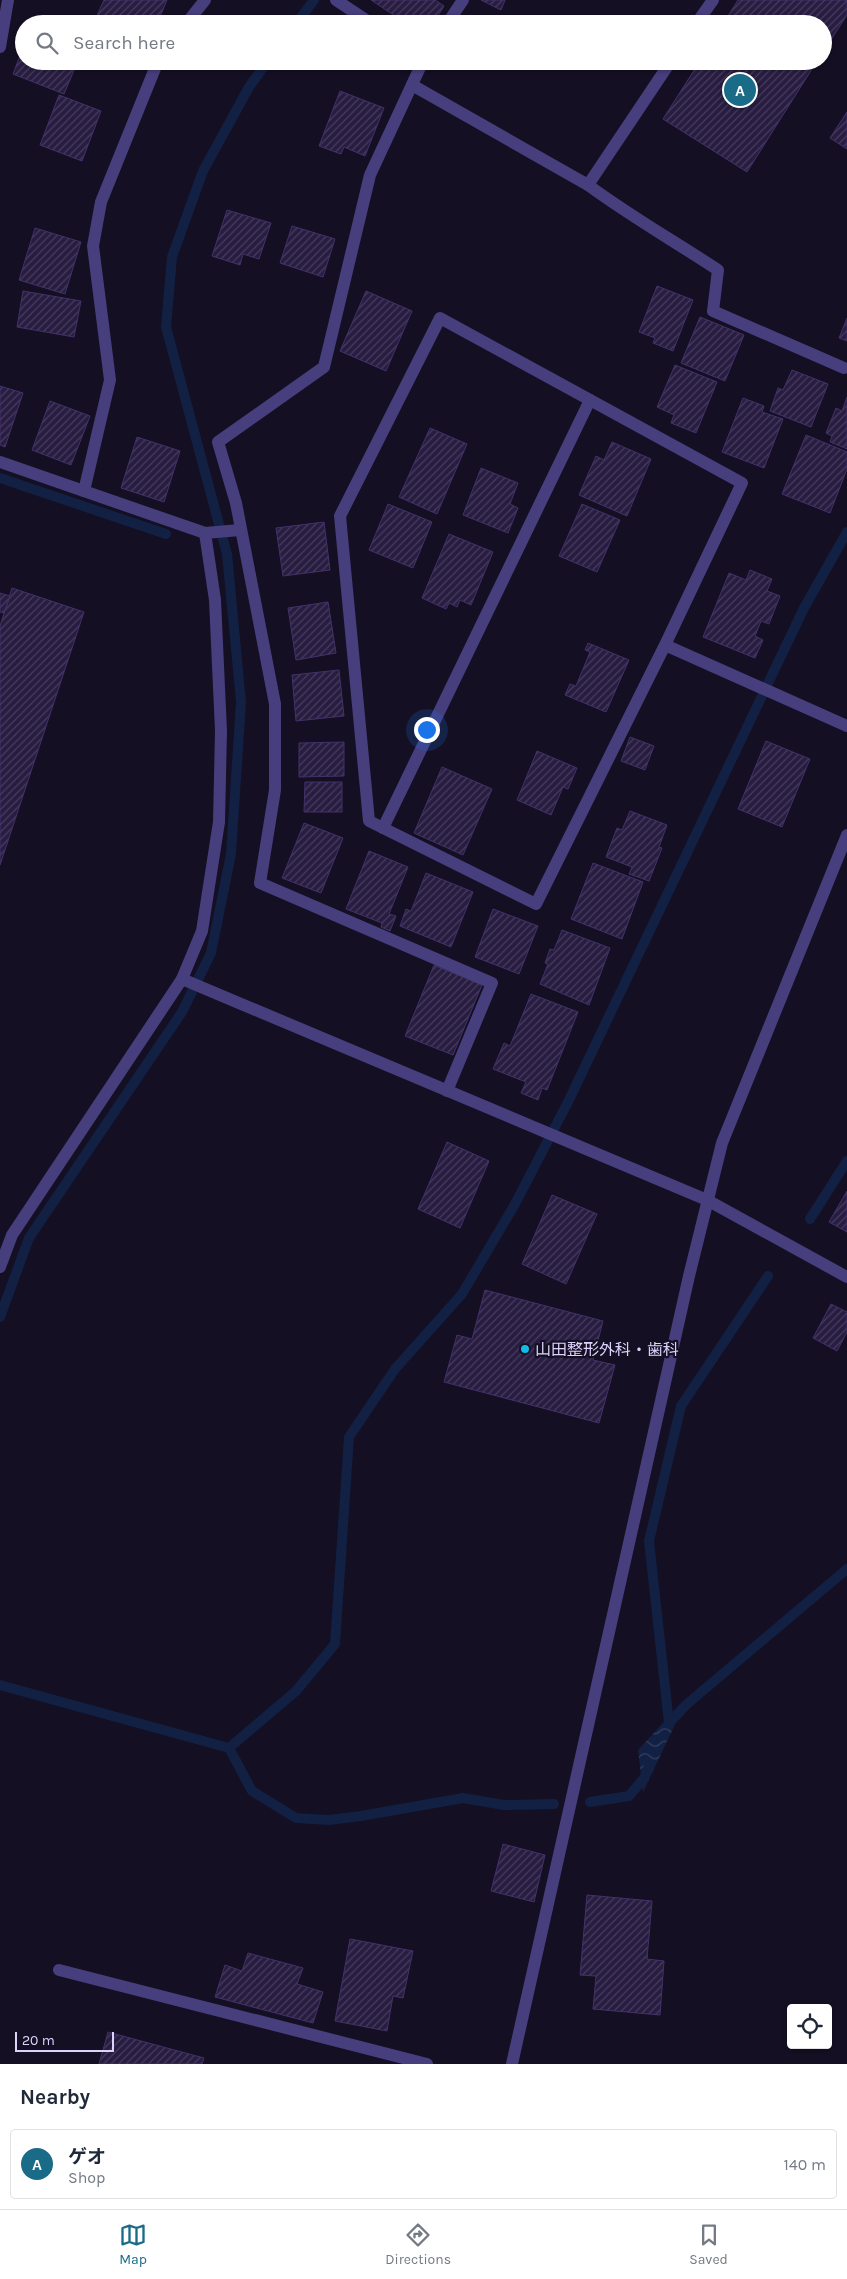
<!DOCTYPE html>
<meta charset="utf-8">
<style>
body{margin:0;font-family:Karla,"Noto Sans JP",sans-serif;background:#f2f2f3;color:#1f2937}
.controls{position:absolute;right:15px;bottom:15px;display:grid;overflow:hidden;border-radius:5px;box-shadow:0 1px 4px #0004}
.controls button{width:45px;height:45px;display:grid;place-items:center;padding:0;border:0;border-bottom:1px solid #e0e1e3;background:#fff;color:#1f2937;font:25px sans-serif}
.scale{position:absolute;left:15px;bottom:12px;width:99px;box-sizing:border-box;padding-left:5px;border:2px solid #dcd3fc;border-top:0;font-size:14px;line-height:18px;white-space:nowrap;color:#dcd3fc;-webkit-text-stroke:4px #140f22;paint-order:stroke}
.you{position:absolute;left:426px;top:729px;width:18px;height:18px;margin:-12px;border:4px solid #fff;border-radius:50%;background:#1a73e8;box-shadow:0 0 0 8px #1a73e833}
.badge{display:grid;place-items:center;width:32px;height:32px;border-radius:50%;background:#196b87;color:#fff;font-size:16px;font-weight:700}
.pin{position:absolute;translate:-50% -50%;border:2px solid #fff;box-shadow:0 1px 5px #0006}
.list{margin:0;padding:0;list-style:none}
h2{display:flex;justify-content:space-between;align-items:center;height:65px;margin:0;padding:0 20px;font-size:21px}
h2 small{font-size:16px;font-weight:400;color:#747a83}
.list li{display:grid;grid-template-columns:32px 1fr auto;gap:15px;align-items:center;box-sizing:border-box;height:70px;margin:0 10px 10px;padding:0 10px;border:1px solid #e0e1e3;border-radius:5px}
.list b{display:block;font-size:19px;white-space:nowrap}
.list p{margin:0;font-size:16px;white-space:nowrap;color:#747a83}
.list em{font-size:16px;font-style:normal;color:#747a83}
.icon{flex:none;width:28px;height:28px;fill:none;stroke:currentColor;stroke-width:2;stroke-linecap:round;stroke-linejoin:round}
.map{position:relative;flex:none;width:847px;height:2064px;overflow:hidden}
.search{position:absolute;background:#fff;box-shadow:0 1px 4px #0004;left:15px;right:15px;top:15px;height:55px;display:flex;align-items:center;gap:12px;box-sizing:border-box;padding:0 18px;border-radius:28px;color:#747a83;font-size:19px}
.sheet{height:145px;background:#fff}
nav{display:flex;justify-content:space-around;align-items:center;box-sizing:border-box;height:70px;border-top:1px solid #e0e1e3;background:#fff;font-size:14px;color:#747a83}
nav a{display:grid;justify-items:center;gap:2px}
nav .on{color:#196b87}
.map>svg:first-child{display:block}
</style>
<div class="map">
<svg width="847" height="2064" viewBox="0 0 847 2064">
<defs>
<pattern id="water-waves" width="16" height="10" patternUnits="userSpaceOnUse" patternTransform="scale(1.25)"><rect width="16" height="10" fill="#122043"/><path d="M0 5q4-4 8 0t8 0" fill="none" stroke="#34405f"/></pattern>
<pattern id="building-hatch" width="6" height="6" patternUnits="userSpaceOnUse" patternTransform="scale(1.25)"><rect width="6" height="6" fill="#281d41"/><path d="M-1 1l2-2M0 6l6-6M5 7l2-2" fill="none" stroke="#473d5d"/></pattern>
</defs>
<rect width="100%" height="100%" fill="#140f22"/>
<polygon fill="url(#water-waves)" points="676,1709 679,1716 643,1792 638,1750"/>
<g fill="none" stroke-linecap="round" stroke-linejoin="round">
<g stroke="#122043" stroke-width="10">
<polyline points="296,24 314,0"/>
<polyline points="0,478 166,534"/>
<polyline points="810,1219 847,1161"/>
<polyline points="0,1317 29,1238 182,1012 211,953 231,854 241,702 227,554 166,327 172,257 203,171 249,87 268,61"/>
<polyline points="0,1685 229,1748 252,1791 296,1818 329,1820 361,1816 463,1798 504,1805 554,1804"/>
<polyline points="670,1722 687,1704 847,1569"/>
<polyline points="669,1723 649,1541 681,1406 768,1276"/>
<polyline points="229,1748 296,1691 335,1644 349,1437 395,1369 462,1294 515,1204 568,1102 804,608 847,532"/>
<polyline points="590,1802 629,1796 644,1778 648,1769"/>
</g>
</g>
<g fill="url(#building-hatch)" stroke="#43316b">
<polygon points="104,0 167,0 157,24 99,24 94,22"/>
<polygon points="371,0 435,0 444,6 433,24 407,24"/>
<polygon points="481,0 505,0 501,10"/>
<polygon points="738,0 847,0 847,15 823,52 823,24 723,24"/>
<polygon points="24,45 24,61 77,63 64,94 13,74"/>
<polygon points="700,61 817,61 747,172 663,119"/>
<polygon points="340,91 384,108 365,156 344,147 341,154 319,146"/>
<polygon points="59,95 101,111 82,161 40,145"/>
<polygon points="847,112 847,149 830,138"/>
<polygon points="227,210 271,223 259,259 243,254 240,265 212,256"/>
<polygon points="292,226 335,239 323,277 280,263"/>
<polygon points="35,228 81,242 65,294 19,280"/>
<polygon points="657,286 693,300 673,351 653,343 655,338 639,332"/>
<polygon points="23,291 81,301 74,337 17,327"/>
<polygon points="366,291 412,311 386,371 340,351"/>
<polygon points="700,317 744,335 725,381 681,363"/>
<polygon points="847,318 847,341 839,338"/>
<polygon points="675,365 717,382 696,433 671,423 674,415 657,407"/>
<polygon points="792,370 828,384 811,427 770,411 778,388 783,390"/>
<polygon points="0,386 23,393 5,447 0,445"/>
<polygon points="847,397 847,449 830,442 832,436 826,433 836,408 842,411"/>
<polygon points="743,398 764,406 762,412 783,419 764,468 722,452"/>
<polygon points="50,401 90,416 71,465 32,450"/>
<polygon points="430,428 467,444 437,514 399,497"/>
<polygon points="806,435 847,452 847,469 830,513 782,494"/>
<polygon points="137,437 180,451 164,502 121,488"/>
<polygon points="612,442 651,459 627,516 579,495 596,456 604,460"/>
<polygon points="481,468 518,483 510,504 518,508 508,533 463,515"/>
<polygon points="388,504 432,522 413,568 369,550"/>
<polygon points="582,504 620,520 597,572 559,556"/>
<polygon points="324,522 330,570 283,576 276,528"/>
<polygon points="449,534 493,552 471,605 460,600 457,607 449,603 446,609 422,598"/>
<polygon points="750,570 772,579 767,591 780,596 769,624 761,621 755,636 763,640 755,658 703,637 729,573 746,580"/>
<polygon points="12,588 84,612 0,865 0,626"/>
<polygon points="0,593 10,596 4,613 0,612"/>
<polygon points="328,602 336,653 296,660 288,608"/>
<polygon points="588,643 629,660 606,712 565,695 570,684 576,686 590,652 585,650"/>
<polygon points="339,670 344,716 296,721 292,675"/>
<polygon points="630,737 654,746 645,770 621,761"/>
<polygon points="766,741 810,759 782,827 738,809"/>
<polygon points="344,742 344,776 299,777 299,743"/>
<polygon points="537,751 577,768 568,789 563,787 551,815 517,800"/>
<polygon points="442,767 492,789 463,855 414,833"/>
<polygon points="305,782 342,782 342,812 304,812"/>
<polygon points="630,811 667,825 659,847 662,848 649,881 629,874 632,867 606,857 617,828 622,830"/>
<polygon points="304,823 343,838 321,893 282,878"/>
<polygon points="369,851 408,867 389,914 396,916 390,931 381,927 382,923 346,909"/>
<polygon points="593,863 643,882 622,939 571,919"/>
<polygon points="426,873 473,892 451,947 400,926 406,909 411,911"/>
<polygon points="493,909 538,926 519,974 475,957"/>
<polygon points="562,930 610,948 589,1005 540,984 548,964 545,963 550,949 554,950"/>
<polygon points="434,965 482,985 453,1055 405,1036"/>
<polygon points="531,994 578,1012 547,1090 542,1088 538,1100 521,1093 526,1082 493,1069 504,1043 510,1046"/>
<polygon points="447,1142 489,1161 460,1228 418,1209"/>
<polygon points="847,1191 847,1232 829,1222"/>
<polygon points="552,1195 597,1214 566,1284 522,1264"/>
<polygon points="485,1290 603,1321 593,1360 615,1365 599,1423 444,1382 457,1335 472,1339"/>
<polygon points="831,1304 847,1312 847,1332 837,1351 813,1338"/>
<polygon points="503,1844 545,1855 534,1902 491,1891"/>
<polygon points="587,1895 652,1901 647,1959 664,1961 660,2015 593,2009 596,1976 580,1975"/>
<polygon points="350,1939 413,1951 403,1998 393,1996 387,2031 335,2021"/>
<polygon points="248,1953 303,1968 297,1984 323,1992 313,2023 215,1997 225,1965 242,1971"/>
<polygon points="108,2032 204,2058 202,2064 99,2064"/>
</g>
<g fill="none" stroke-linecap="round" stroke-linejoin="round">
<g stroke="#473e7d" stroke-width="12">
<polyline points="336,0 372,24"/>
<polyline points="186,24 205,0"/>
<polyline points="447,24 463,0"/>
<polyline points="696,24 713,0"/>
<polyline points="0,47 8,0"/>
<polyline points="423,61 370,175 324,367 218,442 236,503 275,704 275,790 260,883 492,983 447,1091"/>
<path d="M671,61l-83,124c42,31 86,56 130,85l-5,41 131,57"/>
<polyline points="412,85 588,185"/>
<polyline points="0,462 205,533 240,530"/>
<polyline points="84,491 110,380 93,246 101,202 158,61"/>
<polyline points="665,645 742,483 440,318 340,516 369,821 536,904 665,645 847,726"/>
<polyline points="383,828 590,400"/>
<polyline points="0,1267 12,1235 182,979 202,931 219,822 221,731 215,600 205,533"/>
<polyline points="59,1970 427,2064"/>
</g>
<g stroke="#473e7d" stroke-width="12">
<polyline points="182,979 707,1200 847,1277"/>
<polyline points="512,2064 689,1276 722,1143 847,835"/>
</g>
</g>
<circle fill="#12bce9" stroke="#140f22" stroke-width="2" cx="525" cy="1349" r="5"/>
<g text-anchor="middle" stroke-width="4.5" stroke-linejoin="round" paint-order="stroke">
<g font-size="16" fill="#dcd3fc" stroke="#140f22" text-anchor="start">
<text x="535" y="1355">山田整形外科・歯科</text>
</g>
</g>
</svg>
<div class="controls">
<button><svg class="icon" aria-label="locate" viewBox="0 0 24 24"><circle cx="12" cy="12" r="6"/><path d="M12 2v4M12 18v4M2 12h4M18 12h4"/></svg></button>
</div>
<div class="scale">20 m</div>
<div class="you"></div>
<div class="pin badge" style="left:740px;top:90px">A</div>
<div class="search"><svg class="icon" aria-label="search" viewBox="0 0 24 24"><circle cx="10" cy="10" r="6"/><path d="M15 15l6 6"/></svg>Search here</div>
</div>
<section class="sheet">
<h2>Nearby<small></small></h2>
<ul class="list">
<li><span class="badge">A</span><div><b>ゲオ</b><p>Shop</p></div><em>140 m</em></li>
</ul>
</section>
<nav>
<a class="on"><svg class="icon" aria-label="map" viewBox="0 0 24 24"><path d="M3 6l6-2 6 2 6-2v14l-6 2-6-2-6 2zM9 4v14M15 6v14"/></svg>Map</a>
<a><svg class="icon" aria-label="directions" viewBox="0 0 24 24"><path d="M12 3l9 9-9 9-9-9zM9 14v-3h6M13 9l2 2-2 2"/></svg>Directions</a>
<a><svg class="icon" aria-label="saved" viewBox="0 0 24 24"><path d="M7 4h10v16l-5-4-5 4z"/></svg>Saved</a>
</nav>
